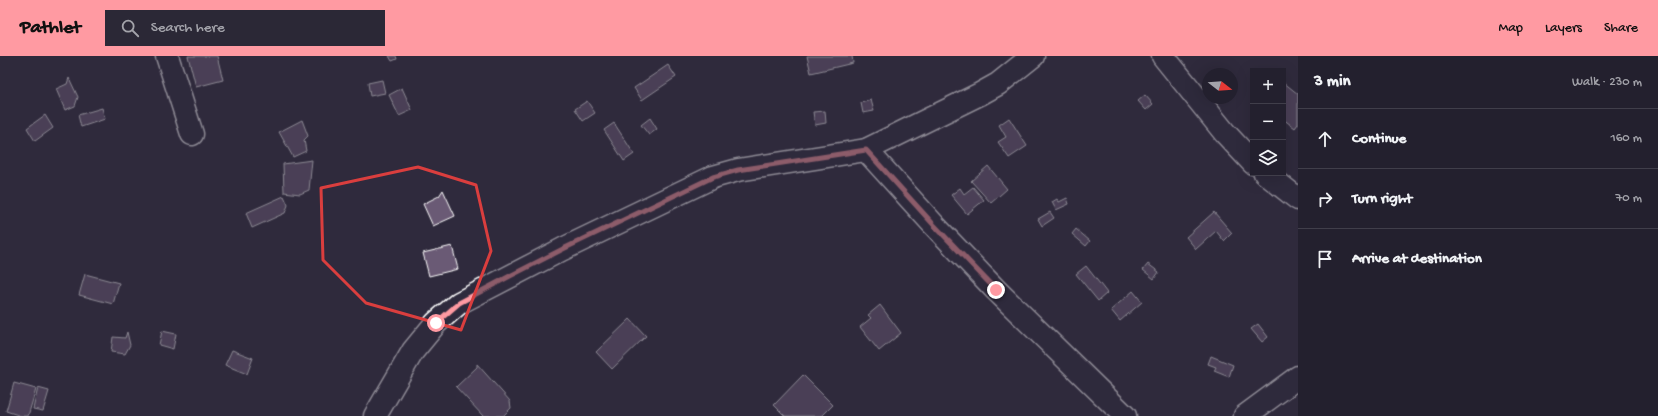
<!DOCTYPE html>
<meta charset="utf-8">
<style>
body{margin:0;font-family:"Gochi Hand",sans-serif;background:#2b2836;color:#f1f3f6}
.controls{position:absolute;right:12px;top:12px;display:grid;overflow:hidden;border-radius:0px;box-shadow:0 4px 16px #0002}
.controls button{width:36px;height:36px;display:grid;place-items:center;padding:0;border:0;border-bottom:1px solid #403e4a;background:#23202e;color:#f1f3f6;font:20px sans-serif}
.compass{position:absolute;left:1202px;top:12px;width:36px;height:36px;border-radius:50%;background:#23202e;box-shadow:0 4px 16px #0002;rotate:107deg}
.stop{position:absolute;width:12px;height:12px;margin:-9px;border:3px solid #ff9aa2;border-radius:50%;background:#fff}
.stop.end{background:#ff9aa2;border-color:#fff;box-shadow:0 1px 4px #0008}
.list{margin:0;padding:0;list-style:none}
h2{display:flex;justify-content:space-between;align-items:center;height:52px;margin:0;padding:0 16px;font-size:17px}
h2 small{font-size:13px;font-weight:400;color:#a3a3aa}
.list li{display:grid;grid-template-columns:26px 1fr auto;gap:12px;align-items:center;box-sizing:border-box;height:60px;padding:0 16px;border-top:1px solid #403e4a}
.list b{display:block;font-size:15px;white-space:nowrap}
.list em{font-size:13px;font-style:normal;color:#a3a3aa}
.icon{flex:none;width:22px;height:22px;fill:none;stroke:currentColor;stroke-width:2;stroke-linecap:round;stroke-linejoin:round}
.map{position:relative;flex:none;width:1298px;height:360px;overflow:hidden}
header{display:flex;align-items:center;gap:24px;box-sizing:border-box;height:56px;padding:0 20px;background:#ff9aa2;color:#111}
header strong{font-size:19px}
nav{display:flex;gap:22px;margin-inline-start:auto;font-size:14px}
.search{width:280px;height:36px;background:#2b2836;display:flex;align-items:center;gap:10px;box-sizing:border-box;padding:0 14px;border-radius:0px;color:#a3a3aa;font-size:15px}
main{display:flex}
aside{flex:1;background:#23202e}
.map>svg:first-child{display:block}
</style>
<header>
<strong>Pathlet</strong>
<div class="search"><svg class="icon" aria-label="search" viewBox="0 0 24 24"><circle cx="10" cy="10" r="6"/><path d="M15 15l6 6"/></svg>Search here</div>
<nav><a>Map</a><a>Layers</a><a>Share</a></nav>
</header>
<main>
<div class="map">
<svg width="1298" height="360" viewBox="0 0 1298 360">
<rect width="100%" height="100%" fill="#2f2a3d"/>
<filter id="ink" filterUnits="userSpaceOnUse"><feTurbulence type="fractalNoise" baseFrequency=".025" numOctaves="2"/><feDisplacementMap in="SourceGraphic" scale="8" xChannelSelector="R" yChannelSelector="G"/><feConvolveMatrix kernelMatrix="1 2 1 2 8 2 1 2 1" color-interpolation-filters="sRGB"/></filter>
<g filter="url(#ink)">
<g fill="#6a5a74" stroke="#fff">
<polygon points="188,0 217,0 223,24 196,31"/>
<polygon points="389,0 396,0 397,3 392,5"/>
<polygon points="807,0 852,0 853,7 811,17"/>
<polygon points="668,9 676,21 642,44 634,32"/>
<polygon points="69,22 78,41 75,50 65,54 56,33 67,28"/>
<polygon points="382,24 385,37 370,40 368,27"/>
<polygon points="1283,26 1298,38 1298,68 1295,72 1283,63"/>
<polygon points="402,32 412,54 399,60 389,39"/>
<polygon points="1145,39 1153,48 1146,54 1138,45"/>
<polygon points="871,44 874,55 863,57 861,47"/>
<polygon points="587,45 595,57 583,65 575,53"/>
<polygon points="102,52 105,63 81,71 78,59"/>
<polygon points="825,55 826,67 815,69 813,56"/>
<polygon points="45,59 53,72 35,85 27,72"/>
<polygon points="650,62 657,73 649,79 641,69"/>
<polygon points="1009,62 1027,90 1009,102 998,86 1006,81 999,69"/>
<polygon points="302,64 308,80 304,84 306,95 293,101 279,76"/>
<polygon points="614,67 634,98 624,105 604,74"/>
<polygon points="312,104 309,134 300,138 284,136 283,108"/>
<polygon points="988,110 1007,133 991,147 971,125"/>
<polygon points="973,131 984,144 967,158 951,139 960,132 964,138"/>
<polygon points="443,134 455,160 433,170 423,148 439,140"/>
<polygon points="284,140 288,149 285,157 252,172 246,157"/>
<polygon points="1067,142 1069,148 1056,154 1052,146 1057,143 1059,146"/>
<polygon points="1050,156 1054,162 1042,170 1038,163"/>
<polygon points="1214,156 1232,177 1224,185 1216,175 1196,193 1186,181"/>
<polygon points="1076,173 1090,185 1086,190 1072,178"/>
<polygon points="452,190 458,213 429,220 423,197"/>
<polygon points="1148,208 1159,216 1154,223 1143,214"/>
<polygon points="1086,210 1107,237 1098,245 1076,218"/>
<polygon points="85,218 119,227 113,248 79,239"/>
<polygon points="1133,235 1142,246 1120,265 1111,254"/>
<polygon points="880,249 901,277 879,295 860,271 871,262 868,259"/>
<polygon points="630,263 646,280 612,313 596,296"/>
<polygon points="1258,268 1268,281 1262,286 1251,273"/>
<polygon points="162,275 176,278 173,293 159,289"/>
<polygon points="127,276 130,289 125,298 111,296 113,281 125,282"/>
<polygon points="232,294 253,302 247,318 225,309"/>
<polygon points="1211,300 1233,309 1229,321 1214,315 1216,311 1208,308"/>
<polygon points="477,308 510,345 511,352 503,360 483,360 456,331 477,311"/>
<polygon points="803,319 833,349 822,360 785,360 774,349"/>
<polygon points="14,327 36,333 28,360 21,360 6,355"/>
<polygon points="38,332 49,335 43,355 33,353"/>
</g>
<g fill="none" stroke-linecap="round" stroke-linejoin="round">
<defs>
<g id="minor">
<polyline points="167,0 192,78"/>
<polyline points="1163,0 1225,77 1253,107"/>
<polyline points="866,94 934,169 996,234 1125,360"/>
<polyline points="1265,117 1298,143"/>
<polyline points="375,360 413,295 436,267 459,247 563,193 713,121 738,114 866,94 980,38 998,28 1033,0"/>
<polyline points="1245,360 1298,321"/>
</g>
</defs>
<use href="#minor" stroke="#fff" stroke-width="25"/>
<use href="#minor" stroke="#2f2a3d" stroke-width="22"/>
</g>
</g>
<g fill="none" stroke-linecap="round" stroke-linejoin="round" filter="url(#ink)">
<polyline stroke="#ff9aa2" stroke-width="5" points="436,267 459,247 510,220 563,193 713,121 738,114 866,94 934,169 996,234"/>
</g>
<path d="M0 0H1298V360H0ZM418,111l58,18 15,66 -30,79 -95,-27 -43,-43 -2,-72z" fill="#2f2a3d" fill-opacity=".55" fill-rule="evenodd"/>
<path fill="none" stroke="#da3e3e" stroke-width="3" stroke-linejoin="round" d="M418,111l58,18 15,66 -30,79 -95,-27 -43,-43 -2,-72z"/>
</svg>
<div class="controls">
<button>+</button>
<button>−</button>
<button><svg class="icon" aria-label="layers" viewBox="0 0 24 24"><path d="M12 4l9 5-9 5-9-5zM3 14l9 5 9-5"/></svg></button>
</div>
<svg class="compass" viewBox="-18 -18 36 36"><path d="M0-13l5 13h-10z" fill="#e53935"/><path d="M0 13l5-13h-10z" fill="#a3a3aa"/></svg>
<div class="stop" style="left:436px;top:267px"></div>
<div class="stop end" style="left:996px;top:234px"></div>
</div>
<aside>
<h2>3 min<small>Walk · 230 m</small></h2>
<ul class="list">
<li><svg class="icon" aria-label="ahead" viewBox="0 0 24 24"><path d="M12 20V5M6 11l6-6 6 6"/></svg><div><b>Continue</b></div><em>160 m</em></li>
<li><svg class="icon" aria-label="right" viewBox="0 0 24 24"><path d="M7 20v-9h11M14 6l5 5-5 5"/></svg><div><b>Turn right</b></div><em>70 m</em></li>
<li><svg class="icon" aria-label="arrive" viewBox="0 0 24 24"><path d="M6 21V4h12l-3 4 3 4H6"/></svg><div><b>Arrive at destination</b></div></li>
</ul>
</aside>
</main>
